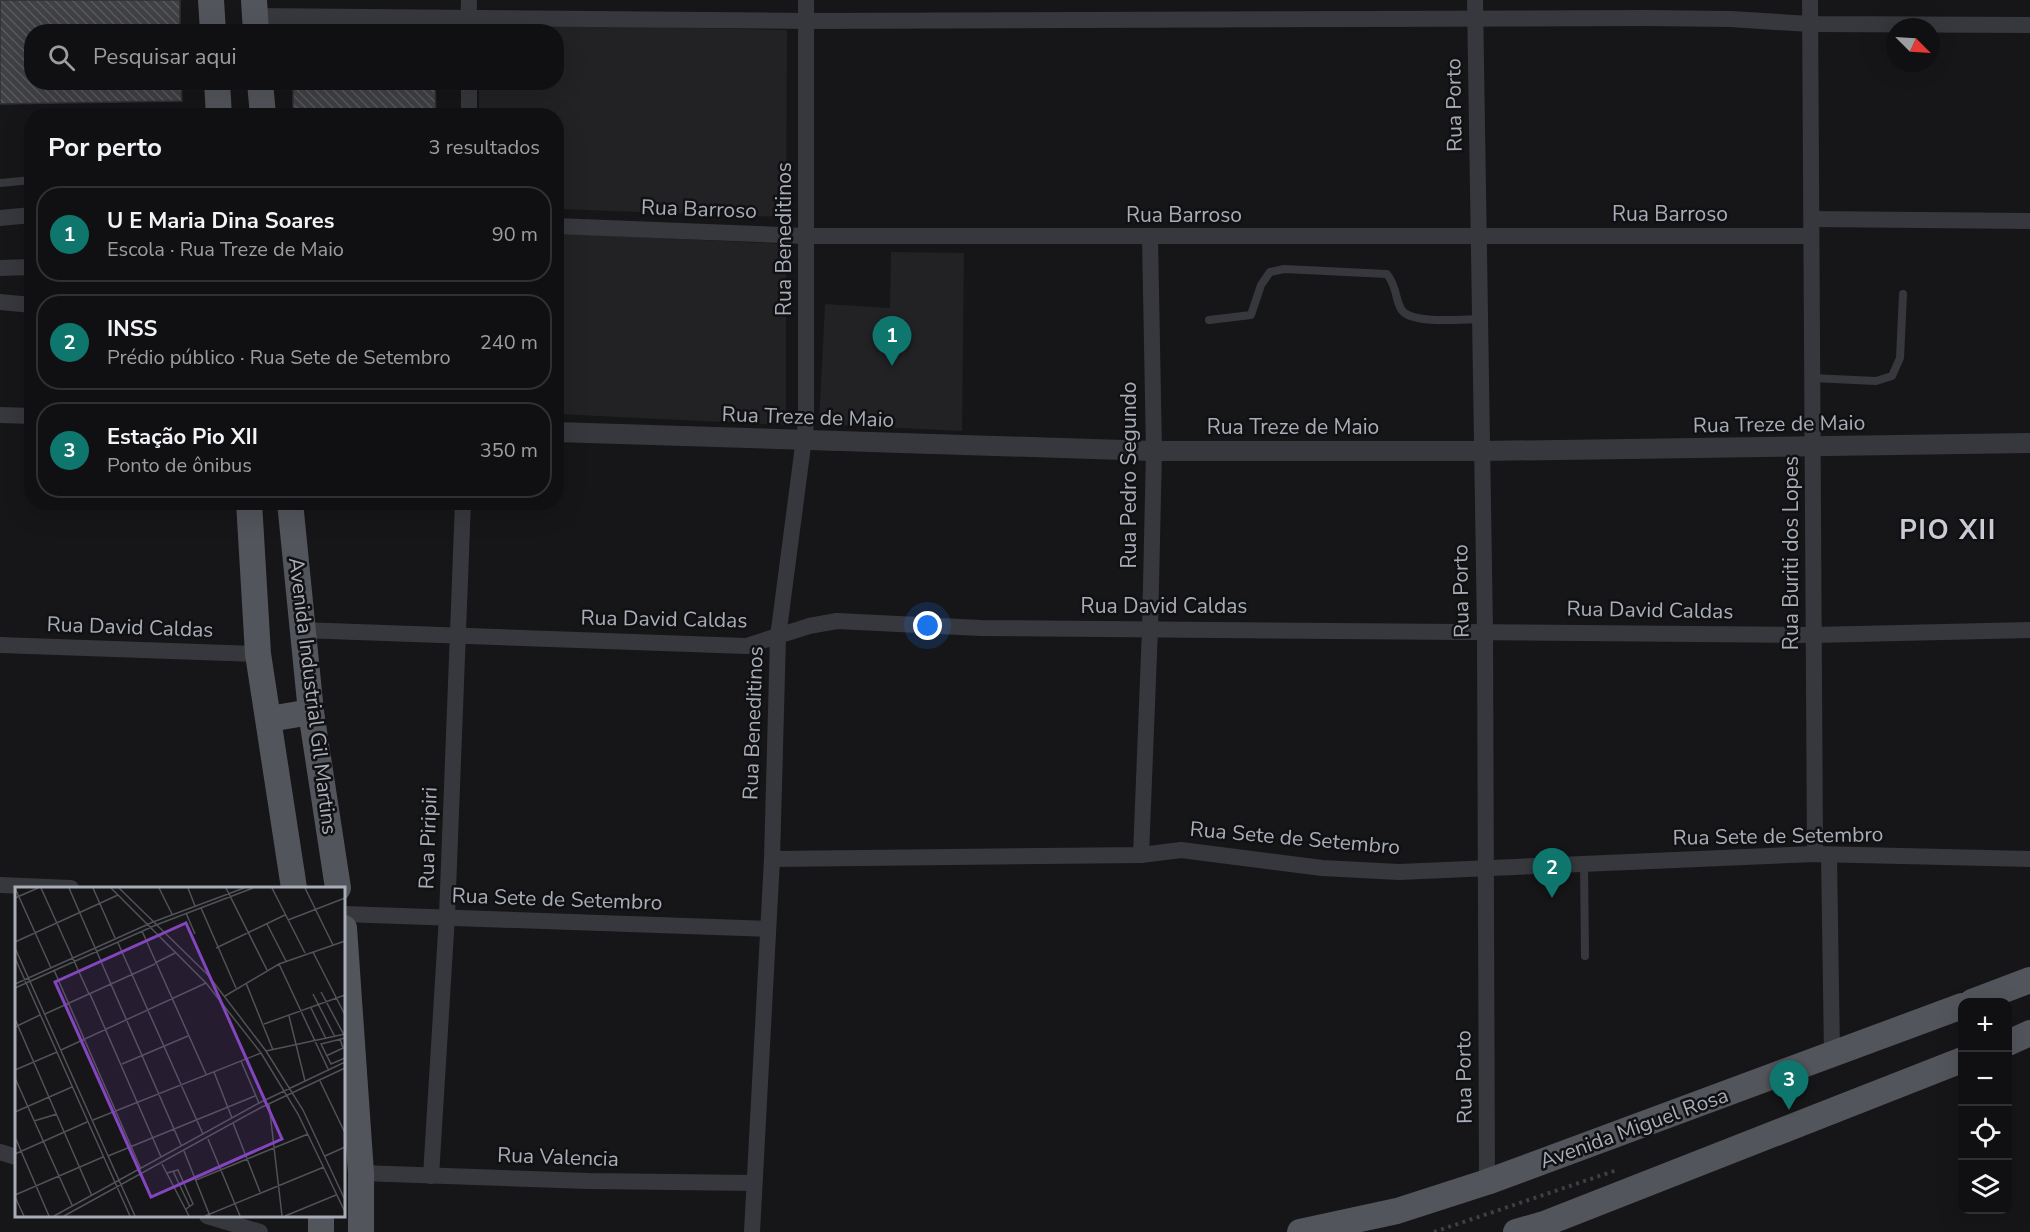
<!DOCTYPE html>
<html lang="pt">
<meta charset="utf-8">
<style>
body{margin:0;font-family:"Nunito Sans",sans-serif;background:#19191b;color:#f1f3f6}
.controls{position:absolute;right:18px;bottom:18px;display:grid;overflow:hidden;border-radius:12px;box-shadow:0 6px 24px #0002}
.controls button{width:54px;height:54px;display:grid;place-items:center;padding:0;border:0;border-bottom:2px solid #303032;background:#101012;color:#f1f3f6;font:30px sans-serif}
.compass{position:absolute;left:1886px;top:18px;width:54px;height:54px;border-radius:50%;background:#101012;box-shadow:0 6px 24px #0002;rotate:114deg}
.you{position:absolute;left:928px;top:626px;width:21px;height:21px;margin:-15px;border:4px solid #fff;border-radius:50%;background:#1a73e8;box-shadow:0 0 0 9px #1a73e833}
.badge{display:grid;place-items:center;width:39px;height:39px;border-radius:50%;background:#0f766e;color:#fff;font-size:20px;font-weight:700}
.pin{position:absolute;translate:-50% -50px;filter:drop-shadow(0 2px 3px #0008)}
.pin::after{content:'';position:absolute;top:32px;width:21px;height:18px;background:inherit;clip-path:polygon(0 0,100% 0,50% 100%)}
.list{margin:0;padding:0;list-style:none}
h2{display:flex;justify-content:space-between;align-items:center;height:78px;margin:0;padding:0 24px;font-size:26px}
h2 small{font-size:20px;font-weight:400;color:#9c9d9f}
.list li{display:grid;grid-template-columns:39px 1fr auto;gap:18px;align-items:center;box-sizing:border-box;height:96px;margin:0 12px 12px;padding:0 12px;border:2px solid #303032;border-radius:24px}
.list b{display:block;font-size:22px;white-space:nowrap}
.list p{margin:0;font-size:20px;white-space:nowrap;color:#9c9d9f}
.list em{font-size:20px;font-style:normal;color:#9c9d9f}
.icon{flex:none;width:33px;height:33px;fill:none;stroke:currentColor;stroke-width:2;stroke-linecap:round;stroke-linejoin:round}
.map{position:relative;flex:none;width:2030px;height:1232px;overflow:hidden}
.search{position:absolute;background:#101012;box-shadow:0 6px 24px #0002;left:24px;top:24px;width:540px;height:66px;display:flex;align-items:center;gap:15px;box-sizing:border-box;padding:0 21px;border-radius:24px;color:#9c9d9f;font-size:22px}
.panel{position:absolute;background:#101012;box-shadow:0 6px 24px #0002;left:24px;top:108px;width:540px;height:402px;border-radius:24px}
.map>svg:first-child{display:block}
</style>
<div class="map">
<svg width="2030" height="1232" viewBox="0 0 2030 1232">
<defs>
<pattern id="building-back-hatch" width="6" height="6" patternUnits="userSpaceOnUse" patternTransform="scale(1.5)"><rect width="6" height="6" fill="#404145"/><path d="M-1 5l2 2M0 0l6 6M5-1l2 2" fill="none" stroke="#595a5e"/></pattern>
</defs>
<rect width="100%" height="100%" fill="#161618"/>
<g fill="#222225">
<polygon points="480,23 787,30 786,217 557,209 556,116 479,116 479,83 556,82 556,32 480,31"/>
<polygon points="557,233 786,244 786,425 557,414"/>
<polygon points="891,252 964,253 962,431 819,424 825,304 890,308"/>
</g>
<g fill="url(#building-back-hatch)" stroke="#303034" stroke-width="1.5">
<polygon points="0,0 180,0 180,32 32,32 32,82 181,82 182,101 0,104"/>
<polygon points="293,82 435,82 436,116 293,116"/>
</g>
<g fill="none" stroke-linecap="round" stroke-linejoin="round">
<polyline stroke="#3d3f44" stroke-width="4" stroke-dasharray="3 4.5" stroke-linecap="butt" points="1434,1232 1617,1170"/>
<g stroke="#37383d" stroke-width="8">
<polyline points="0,183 32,180"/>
<path d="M1209,320l42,-5 10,-30 9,-13 14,-3 103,5c11,15 7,22 14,35 9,16 62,10 79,10"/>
<polyline points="1812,378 1876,381 1892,376 1900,358 1903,294"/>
<polyline points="1584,863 1585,956"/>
</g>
<g stroke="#37383d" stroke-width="16">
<polyline points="1475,0 1485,631 1487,1182"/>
<polyline points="1810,0 1815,854"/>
<polyline points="255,16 806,21 1645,18 1730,19 1810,24 2030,25"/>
<polyline points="468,32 469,0"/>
<polyline points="469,82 469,116"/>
<polyline points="0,218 32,215"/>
<polyline points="1812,219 2030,221"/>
<polyline points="556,226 806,236 1811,236"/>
<polyline points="0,268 32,267"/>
<polyline points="0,302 32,305"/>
<polyline points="0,415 32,416"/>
<polyline points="301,630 746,646 809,626 837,621 981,628 1813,635 2030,630"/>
<polyline points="0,645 258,654"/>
<polyline points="1141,855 1150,629 1154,451 1150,238"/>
<polyline points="1829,855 1832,1055"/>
<polyline points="772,859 1141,855 1181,850 1322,868 1399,872 1815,854 2030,859"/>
<polyline points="0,885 71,888"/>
<polyline points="344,914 768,929"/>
<polyline points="0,1152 16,1157"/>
<polyline points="361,1173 589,1181 754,1183"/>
<polyline points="431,1176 447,916 463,502"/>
<polyline points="207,1216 260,1232"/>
<polyline points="752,1232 772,859 778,637 806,423 806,0"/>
</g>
<polyline stroke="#37383d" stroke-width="20" points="556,432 1154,451 1482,451 2030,443"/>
<g stroke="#53555c" stroke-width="26">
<polyline points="211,0 213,32"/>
<polyline points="254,0 256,32"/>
<polyline points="217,82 219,116"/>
<polyline points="260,82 263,116"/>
<polyline points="249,502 258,654 294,888"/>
<polyline points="290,502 311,712 338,888"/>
<polyline points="269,719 311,712"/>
<polyline points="344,928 361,1173 361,1232"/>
<polyline points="1972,1002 2030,980"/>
<polyline points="2008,1043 2030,1033"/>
<polyline points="321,1232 321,1216"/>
<polyline points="1300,1232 1397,1211 1487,1182 1962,1006"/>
<polyline points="1516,1232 1544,1224 1962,1060"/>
</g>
</g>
<g text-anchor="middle" stroke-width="5" stroke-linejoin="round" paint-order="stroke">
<g font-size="21" fill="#a8adb8" stroke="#111113">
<text transform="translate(1454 105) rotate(-91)" y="7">Rua Porto</text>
<text transform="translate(699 209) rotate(2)" y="7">Rua Barroso</text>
<text x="1670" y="221">Rua Barroso</text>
<text x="1184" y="222">Rua Barroso</text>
<text transform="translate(784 239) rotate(-90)" y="7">Rua Beneditinos</text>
<text transform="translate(808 417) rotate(2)" y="7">Rua Treze de Maio</text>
<text transform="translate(1779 424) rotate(-1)" y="7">Rua Treze de Maio</text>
<text x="1293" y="434">Rua Treze de Maio</text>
<text transform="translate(1129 475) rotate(-90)" y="7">Rua Pedro Segundo</text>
<text transform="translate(1791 553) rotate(-90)" y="7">Rua Buriti dos Lopes</text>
<text transform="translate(1461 591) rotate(-91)" y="7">Rua Porto</text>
<text x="1164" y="613">Rua David Caldas</text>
<text transform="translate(1650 610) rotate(1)" y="7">Rua David Caldas</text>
<text transform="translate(664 619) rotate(1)" y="7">Rua David Caldas</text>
<text transform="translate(130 627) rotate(2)" y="7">Rua David Caldas</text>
<text transform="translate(313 696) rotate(83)" y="7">Avenida Industrial Gil Martins</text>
<text transform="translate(753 723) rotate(-88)" y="7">Rua Beneditinos</text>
<text transform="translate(1778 836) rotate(-1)" y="7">Rua Sete de Setembro</text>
<text transform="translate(428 838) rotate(-88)" y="7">Rua Piripiri</text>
<text transform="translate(1295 838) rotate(5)" y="7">Rua Sete de Setembro</text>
<text transform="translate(557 899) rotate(2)" y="7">Rua Sete de Setembro</text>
<text transform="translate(1464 1077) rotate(-91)" y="7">Rua Porto</text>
<text transform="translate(1634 1128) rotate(-20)" y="7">Avenida Miguel Rosa</text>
<text transform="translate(558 1157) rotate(2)" y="7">Rua Valencia</text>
</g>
<g font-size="27" font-weight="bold" letter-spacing="1.5" fill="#c9ccd4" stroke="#111113">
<text x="1948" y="539">PIO XII</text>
</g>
</g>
<g transform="translate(15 887)">
<rect width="330" height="330" fill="#161618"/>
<path fill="none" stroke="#505258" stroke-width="1.5" d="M0,1l36,80M26,1l48,106M54,1l112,257M78,1l22,50M96,1l95,95 55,70 37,61 47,98M104,1l89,87 58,76 37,59 42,90M144,1l13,26M173,1l7,18M211,1l41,82M257,1l33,65M290,1l28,57M0,11l23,-10M186,21l35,80M171,26l9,21M273,33l57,-22M252,37l19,37M127,44l64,143M0,55l103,-47M103,56l85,191M0,61l120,268M201,61l69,-33M298,65l32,63M0,71l115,258M140,76l20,-10M264,77l50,107M39,83l87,199M231,96l27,67M0,97l138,-62 91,-34M0,101l141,-63 97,-37M306,105l23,43M75,107l71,163M298,107l22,43M210,109l54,-32 66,-23M296,121l15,31M30,127l110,-50M274,129l16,65M0,132l77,177M249,137l81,-29M0,140l25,-12M330,151l-24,6 10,20 14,-6M46,163l145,-67M251,164l79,-17M311,169l17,-8 -3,-9M226,174l18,42M107,177l66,-28M0,183l42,-18M199,185l18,46M0,191l57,127M305,194l25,52M254,217l13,112M0,225l57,-25M78,233l168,-67M19,234l23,-7M218,236l27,69M0,250l34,79M193,252l32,77M169,264l26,65M0,267l72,-32M93,269l147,-60M310,269l20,-9M147,277l27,52M158,284l17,36M152,286l11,-3 15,34 -7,5M181,293l112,-46M0,308l88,-38M0,310l9,19M39,329l205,-113 86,-41M49,329l196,-108 85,-40M190,329l119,-49M270,329l51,-21"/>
<path fill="#8446be" fill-opacity="0.15" stroke="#8446be" stroke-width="3" d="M171,36l96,216 -131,58 -96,-215z"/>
<rect width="330" height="330" fill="none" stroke="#a8adb8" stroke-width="3"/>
</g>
</svg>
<div class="controls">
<button>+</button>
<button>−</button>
<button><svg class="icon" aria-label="locate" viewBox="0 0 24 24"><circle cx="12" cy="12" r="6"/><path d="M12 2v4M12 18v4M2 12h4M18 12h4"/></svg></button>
<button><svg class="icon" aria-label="layers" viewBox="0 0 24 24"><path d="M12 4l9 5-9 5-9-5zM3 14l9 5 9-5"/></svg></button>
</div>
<svg class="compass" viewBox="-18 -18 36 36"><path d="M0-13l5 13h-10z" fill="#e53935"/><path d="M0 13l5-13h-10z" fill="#9c9d9f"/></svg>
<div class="you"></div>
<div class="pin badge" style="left:892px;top:366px">1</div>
<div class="pin badge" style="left:1552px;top:898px">2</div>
<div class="pin badge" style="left:1789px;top:1110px">3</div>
<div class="search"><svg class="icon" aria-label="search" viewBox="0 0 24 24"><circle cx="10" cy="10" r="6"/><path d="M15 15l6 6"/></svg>Pesquisar aqui</div>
<section class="panel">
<h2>Por perto<small>3 resultados</small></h2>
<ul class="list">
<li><span class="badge">1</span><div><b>U E Maria Dina Soares</b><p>Escola · Rua Treze de Maio</p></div><em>90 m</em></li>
<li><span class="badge">2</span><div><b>INSS</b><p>Prédio público · Rua Sete de Setembro</p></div><em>240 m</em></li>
<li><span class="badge">3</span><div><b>Estação Pio XII</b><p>Ponto de ônibus</p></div><em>350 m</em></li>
</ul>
</section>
</div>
